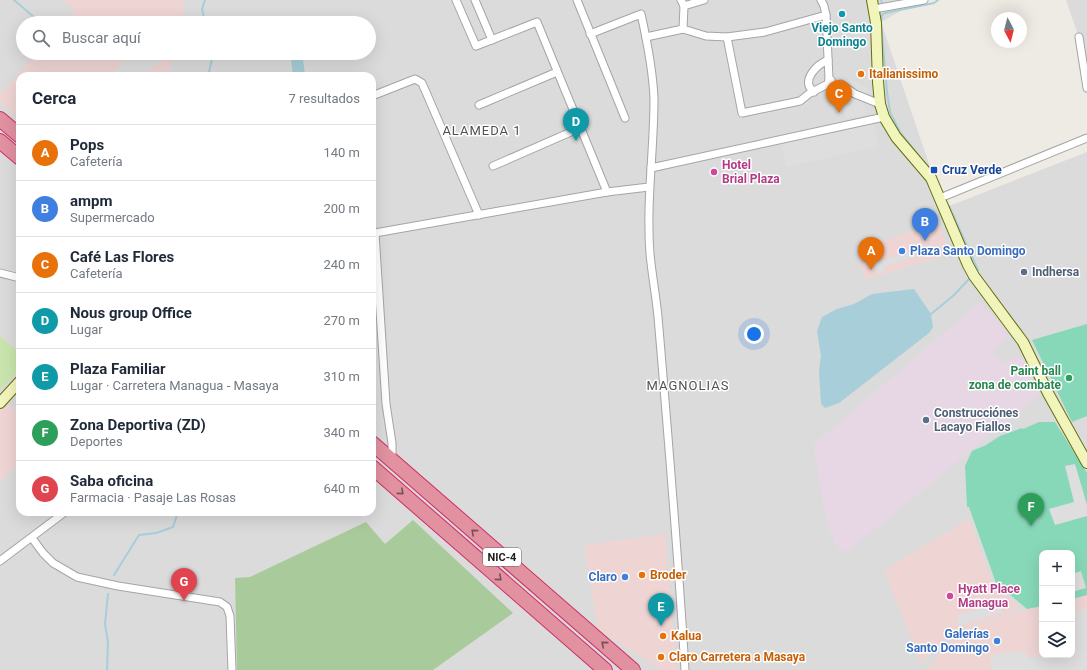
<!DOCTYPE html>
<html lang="es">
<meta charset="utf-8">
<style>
body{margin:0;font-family:Roboto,sans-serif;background:#f2f2f3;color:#1f2937}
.controls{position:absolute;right:12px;bottom:12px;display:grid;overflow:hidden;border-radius:8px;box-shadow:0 4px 16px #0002}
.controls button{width:36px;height:36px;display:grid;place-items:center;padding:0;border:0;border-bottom:1px solid #e0e1e3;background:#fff;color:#1f2937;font:20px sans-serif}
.compass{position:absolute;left:991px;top:12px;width:36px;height:36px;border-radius:50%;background:#fff;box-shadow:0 4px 16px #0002;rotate:173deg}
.you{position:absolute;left:754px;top:334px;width:14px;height:14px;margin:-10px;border:3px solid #fff;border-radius:50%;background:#1a73e8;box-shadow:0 0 0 6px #1a73e833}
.badge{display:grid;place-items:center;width:26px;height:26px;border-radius:50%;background:#bf0d0d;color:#fff;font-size:13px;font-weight:700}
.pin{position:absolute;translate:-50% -33px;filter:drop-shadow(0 1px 2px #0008)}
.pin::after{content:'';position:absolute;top:21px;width:14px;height:12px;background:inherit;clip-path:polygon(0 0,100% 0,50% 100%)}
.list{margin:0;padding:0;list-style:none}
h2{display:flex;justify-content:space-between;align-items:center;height:52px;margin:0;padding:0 16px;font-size:17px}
h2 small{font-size:13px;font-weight:400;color:#747a83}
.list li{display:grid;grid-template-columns:26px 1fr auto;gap:12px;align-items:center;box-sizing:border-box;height:56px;padding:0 16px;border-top:1px solid #e0e1e3}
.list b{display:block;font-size:15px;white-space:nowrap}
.list p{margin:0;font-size:13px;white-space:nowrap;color:#747a83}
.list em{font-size:13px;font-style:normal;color:#747a83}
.icon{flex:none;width:22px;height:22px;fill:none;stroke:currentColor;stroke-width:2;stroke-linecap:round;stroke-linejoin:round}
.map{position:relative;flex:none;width:1087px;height:670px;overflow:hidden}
.search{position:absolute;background:#fff;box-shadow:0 4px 16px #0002;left:16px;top:16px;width:360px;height:44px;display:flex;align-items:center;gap:10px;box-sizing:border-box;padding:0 14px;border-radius:22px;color:#747a83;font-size:15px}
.panel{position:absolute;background:#fff;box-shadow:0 4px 16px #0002;left:16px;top:72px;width:360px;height:444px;border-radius:12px}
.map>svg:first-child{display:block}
</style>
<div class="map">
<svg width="1087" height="670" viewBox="0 0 1087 670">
<rect width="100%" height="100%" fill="#eeebe4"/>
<g fill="#dcdbdb" fill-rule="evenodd">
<path d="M0,0h920l-39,22 63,186 143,-56v518h-1087zM23,23h346v30h-346zM20,76h352v436h-352zM1042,553h30v102h-30z"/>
<polygon points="1066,0 1087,0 1087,61"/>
</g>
<g fill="#eed5d4">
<polygon points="61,0 184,0 184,9 181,23 64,23 76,10"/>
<polygon points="37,53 174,53 169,76 20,76 20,120 0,102 0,94"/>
<polygon points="940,225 949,254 865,280 856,249 927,227"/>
<polygon points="8,401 20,418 20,465 0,481 0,408"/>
<polygon points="969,519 994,587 1017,604 1017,610 956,631 921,664 884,570"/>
<polygon points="665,534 677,670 661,670 598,629 584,545"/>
<polygon points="1087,595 1087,670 926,670 936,660 938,654 966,628 1027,609 1042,606 1042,655 1072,655 1072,599"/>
</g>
<polygon fill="#e7d7e4" points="979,303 1007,331 1007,338 993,353 1000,361 1004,363 1017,357 1024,359 1040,394 851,549 840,551 828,528 813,445"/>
<polygon fill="#c9e5ad" points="0,336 20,353 20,369 0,390"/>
<polygon fill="#a9cb9c" points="413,520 513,613 433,670 237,670 235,578 250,577 366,522 385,544"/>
<g fill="#87d8b9">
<polygon points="1087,324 1087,416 1072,422 1032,340"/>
<polygon points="1039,422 1055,422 1087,473 1087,595 1072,599 1072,553 1042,553 1042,606 1027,609 996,583 969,507 967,507 965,466 972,451 986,445 1000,436 1022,428 1023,429"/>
</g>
<g fill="#dedede">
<polygon points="131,53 160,53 164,56 145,76 109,76"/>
<polygon points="848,79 870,89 863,100 867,114 846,118 841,92"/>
<polygon points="874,124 879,146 786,167 781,143"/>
<polygon points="929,246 931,252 884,267 884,272 878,274 874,263"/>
<polygon points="1075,464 1087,505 1087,516 1055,525 1049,509 1074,502 1065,466"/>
<polygon points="1081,571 1086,588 1072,592 1072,574"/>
<polygon points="998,601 1003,611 960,626 956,616"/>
<polygon points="1087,608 1087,670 992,670 990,655 1025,651 1028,658 1042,655 1072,655 1072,613"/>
</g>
<g fill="#a7ced9">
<polygon points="290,53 302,53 305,74 293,76"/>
<polygon points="914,289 931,314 933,327 929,333 839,403 825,408 821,404 819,371 821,356 817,331 822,317 837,309 854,304 872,294"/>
</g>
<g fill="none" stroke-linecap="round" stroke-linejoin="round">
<g stroke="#a7ced9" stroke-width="2">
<polyline points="14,0 41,23"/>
<polyline points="881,0 882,3"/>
<polyline points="205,23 202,9 205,0"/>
<polyline points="208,76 212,59 210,53"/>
<polyline points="919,156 900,132 890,112 887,92 881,22 882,15 885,13 934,3 938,0"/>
<polyline points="949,206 978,270 976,272"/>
<polyline points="931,314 953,296 970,278"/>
<polyline points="114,575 139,535 156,533 173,527 178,512"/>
<polyline points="107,670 108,642 105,624 108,594"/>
</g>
<defs>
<g id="street">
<polyline points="456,0 476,46 537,22 607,192 649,187"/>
<polyline points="475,0 492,40"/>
<polyline points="577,0 625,118"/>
<polyline points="681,0 684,6 683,29"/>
<polyline points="821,0 824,6 826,15 829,79 831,80"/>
<polyline points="684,6 704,0"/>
<polyline points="874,9 924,0"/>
<path d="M590,34l51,-20c6,27 12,56 13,85 0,52 -8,103 -4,155 2,21 6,42 8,63 10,117 20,235 27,353"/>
<polyline points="646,37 683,29 706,36 727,37 765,32 826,15"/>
<polyline points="727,37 742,113 800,101 810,93 828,84 829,79"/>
<polyline points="1079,37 1087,88"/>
<polyline points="841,84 855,94 880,104"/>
<path d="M814,92c-15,-11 4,-28 14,-32"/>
<polyline points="372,96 415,79 422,83 479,215"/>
<polyline points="479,105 557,72"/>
<polyline points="493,166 580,128"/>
<polyline points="651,168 884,117"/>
<polyline points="940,198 1087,138"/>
<polyline points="0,273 20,278"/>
<polyline points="392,460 392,443 386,404 375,233 607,192"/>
<polyline points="32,538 43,553 53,563 77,577 118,586 220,602 227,607 230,616 232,670"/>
<polyline points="0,561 65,512"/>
</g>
<g id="secondary">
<polyline points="872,0 876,23 878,82 880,104 884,117 896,137 931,178 968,265 974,276 1023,342 1048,393 1087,463"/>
<polyline points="0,403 20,381"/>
</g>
<g id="highway">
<polyline points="0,119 20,136"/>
<polyline points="0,141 20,158"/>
<polyline points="372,443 633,670"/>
<polyline points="372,467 605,670"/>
</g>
</defs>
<use href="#street" stroke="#a5a5a5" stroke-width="9"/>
<use href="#secondary" stroke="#636e0c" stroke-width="12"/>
<use href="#highway" stroke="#ce2f66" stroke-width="16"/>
<use href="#street" stroke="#fff" stroke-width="7"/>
<use href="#secondary" stroke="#f2f5bb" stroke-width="10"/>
<use href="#highway" stroke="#e191a0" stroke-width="14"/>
</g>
<defs><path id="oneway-chevron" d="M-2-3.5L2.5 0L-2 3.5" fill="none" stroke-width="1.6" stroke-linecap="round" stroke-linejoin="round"/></defs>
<g stroke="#765258">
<use href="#oneway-chevron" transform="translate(401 492) rotate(41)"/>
<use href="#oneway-chevron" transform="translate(474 532) rotate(-139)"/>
<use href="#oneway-chevron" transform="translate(499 578) rotate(41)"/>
<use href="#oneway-chevron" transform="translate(604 644) rotate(-139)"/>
</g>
<circle fill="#0f9aa8" stroke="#fff" stroke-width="1.5" cx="842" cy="14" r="4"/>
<g fill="#e8710a" stroke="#fff" stroke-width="1.5">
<circle cx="861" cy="74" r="4"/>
<circle cx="642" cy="575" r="4"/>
<circle cx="663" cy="636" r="4"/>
<circle cx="661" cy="657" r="4"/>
</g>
<rect fill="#1a4fb4" stroke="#fff" stroke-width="1.5" x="930" y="166" width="8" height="8" rx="2"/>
<g fill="#d1479c" stroke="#fff" stroke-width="1.5">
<circle cx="714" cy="172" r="4"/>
<circle cx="950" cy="596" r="4"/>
</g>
<g fill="#3f7fe0" stroke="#fff" stroke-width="1.5">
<circle cx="902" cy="251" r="4"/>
<circle cx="625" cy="577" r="4"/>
<circle cx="997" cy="641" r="4"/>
</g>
<g fill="#5c6f8a" stroke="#fff" stroke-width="1.5">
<circle cx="1024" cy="272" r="4"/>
<circle cx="926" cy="420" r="4"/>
</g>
<circle fill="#2e9e5b" stroke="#fff" stroke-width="1.5" cx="1069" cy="378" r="4"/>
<g text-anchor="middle" stroke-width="3" stroke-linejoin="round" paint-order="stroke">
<rect fill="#fff" stroke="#626262" stroke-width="1" x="483" y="548" width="38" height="18" rx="3"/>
<g font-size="11" font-weight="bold" fill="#1e1e1e">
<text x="502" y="561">NIC-4</text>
</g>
<g font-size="12" font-weight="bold" fill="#0d838f" stroke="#fff">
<text x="842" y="32">Viejo Santo<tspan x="842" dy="14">Domingo</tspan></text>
</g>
<g font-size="12" font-weight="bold" fill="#c56008" stroke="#fff" text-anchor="start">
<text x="869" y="78">Italianissimo</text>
<text x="650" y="579">Broder</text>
<text x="671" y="640">Kalua</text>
<text x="669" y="661">Claro Carretera a Masaya</text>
</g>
<g font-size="12" font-weight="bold" fill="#b23c85" stroke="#fff" text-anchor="start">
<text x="722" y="169">Hotel<tspan x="722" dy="14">Brial Plaza</tspan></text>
<text x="958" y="593">Hyatt Place<tspan x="958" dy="14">Managua</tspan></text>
</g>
<g font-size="12" font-weight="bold" fill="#164399" stroke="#fff" text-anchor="start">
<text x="942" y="174">Cruz Verde</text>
</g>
<g font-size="12" font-weight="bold" fill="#366cbe" stroke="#fff" text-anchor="end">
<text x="910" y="255" text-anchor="start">Plaza Santo Domingo</text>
<text x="617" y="581">Claro</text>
<text x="989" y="638">Galerías<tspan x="989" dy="14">Santo Domingo</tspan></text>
</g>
<g font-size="12" font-weight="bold" fill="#4e5e75" stroke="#fff" text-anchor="start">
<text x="1032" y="276">Indhersa</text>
<text x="934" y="417">Construcciónes<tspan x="934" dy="14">Lacayo Fiallos</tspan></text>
</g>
<g font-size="12" font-weight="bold" fill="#27864d" stroke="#fff" text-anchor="end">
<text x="1061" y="375">Paint ball<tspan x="1061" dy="14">zona de combate</tspan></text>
</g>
<g font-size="13" letter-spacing="1" fill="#515151" stroke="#fff">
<text x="482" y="135">ALAMEDA 1</text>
<text x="688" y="390">MAGNOLIAS</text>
</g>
</g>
</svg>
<div class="controls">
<button>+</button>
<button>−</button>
<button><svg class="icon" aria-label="layers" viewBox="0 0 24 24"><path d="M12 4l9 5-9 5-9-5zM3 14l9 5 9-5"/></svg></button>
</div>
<svg class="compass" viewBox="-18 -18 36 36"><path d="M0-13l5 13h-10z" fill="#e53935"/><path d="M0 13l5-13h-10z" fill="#747a83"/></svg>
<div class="you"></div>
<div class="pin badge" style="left:871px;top:270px;background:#e8710a">A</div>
<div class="pin badge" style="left:925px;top:241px;background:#3f7fe0">B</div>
<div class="pin badge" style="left:839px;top:113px;background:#e8710a">C</div>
<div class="pin badge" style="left:576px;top:141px;background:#0f9aa8">D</div>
<div class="pin badge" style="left:661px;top:626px;background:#0f9aa8">E</div>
<div class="pin badge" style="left:1031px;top:526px;background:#2e9e5b">F</div>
<div class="pin badge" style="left:184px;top:601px;background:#e0444e">G</div>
<div class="search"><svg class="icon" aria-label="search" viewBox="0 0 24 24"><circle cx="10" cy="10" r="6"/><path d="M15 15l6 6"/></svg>Buscar aquí</div>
<section class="panel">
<h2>Cerca<small>7 resultados</small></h2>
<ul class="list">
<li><span class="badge" style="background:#e8710a">A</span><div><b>Pops</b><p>Cafetería</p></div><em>140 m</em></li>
<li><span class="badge" style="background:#3f7fe0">B</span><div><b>ampm</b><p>Supermercado</p></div><em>200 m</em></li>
<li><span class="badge" style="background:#e8710a">C</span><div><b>Café Las Flores</b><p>Cafetería</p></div><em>240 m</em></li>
<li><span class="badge" style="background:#0f9aa8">D</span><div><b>Nous group Office</b><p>Lugar</p></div><em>270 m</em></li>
<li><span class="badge" style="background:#0f9aa8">E</span><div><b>Plaza Familiar</b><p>Lugar · Carretera Managua - Masaya</p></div><em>310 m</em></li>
<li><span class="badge" style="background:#2e9e5b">F</span><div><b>Zona Deportiva (ZD)</b><p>Deportes</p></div><em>340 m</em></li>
<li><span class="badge" style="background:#e0444e">G</span><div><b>Saba oficina</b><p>Farmacia · Pasaje Las Rosas</p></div><em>640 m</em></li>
</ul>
</section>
</div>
